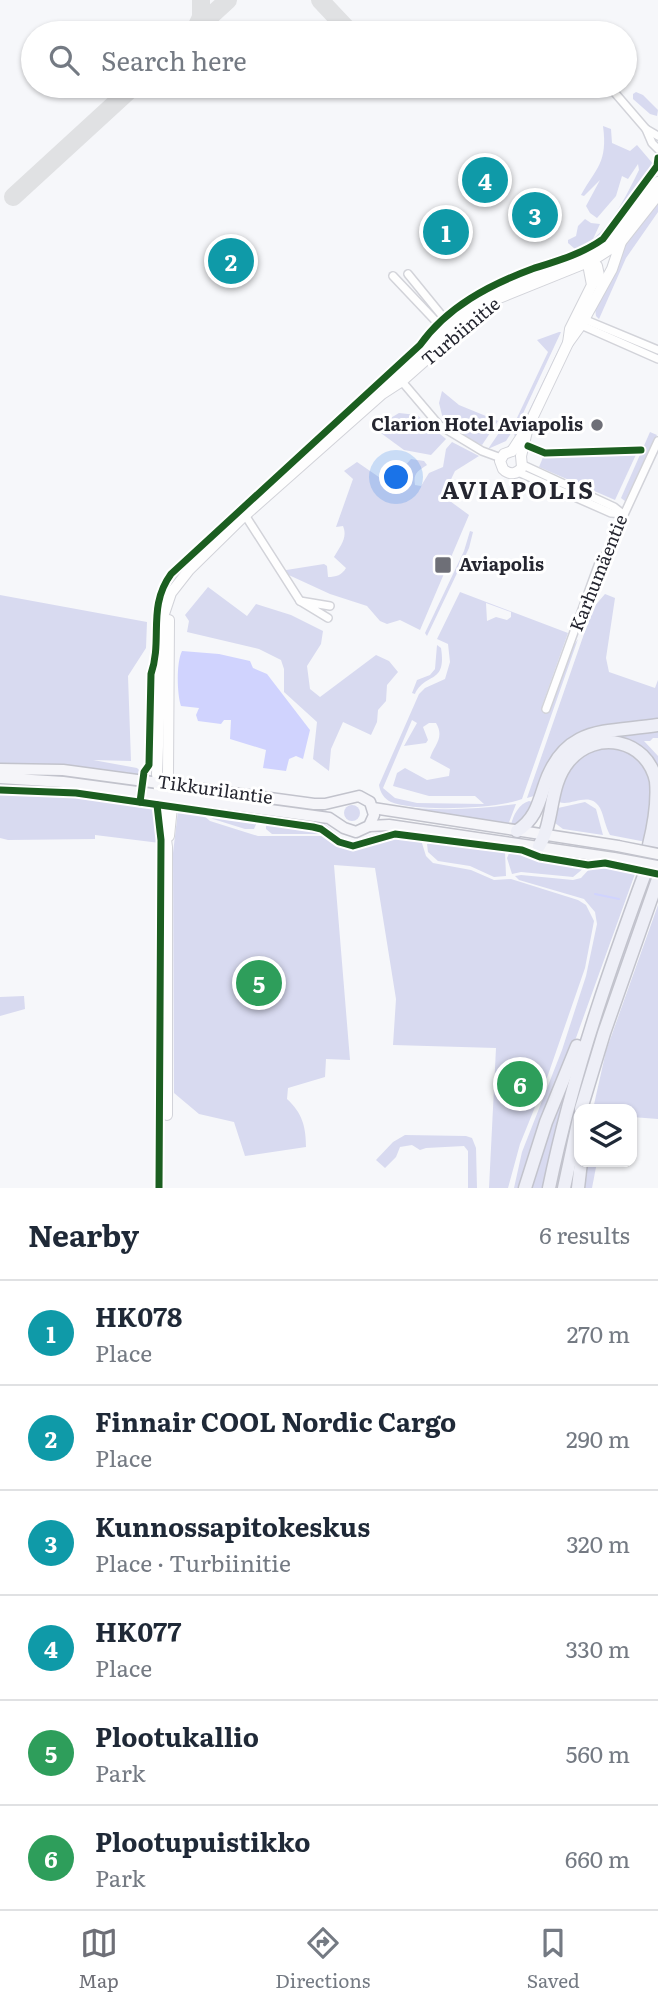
<!DOCTYPE html>
<meta charset="utf-8">
<style>
body{margin:0;font-family:Literata,serif;background:#f2f2f3;color:#1f2937}
.controls{position:absolute;right:21px;bottom:21px;display:grid;overflow:hidden;border-radius:14px;box-shadow:0 2px 5px #0004}
.controls button{width:63px;height:63px;display:grid;place-items:center;padding:0;border:0;border-bottom:2px solid #e0e1e3;background:#fff;color:#1f2937;font:35px sans-serif}
.you{position:absolute;left:397px;top:478px;width:24px;height:24px;margin:-18px;border:5px solid #fff;border-radius:50%;background:#1a73e8;box-shadow:0 0 0 10px #1a73e833}
.badge{display:grid;place-items:center;width:46px;height:46px;border-radius:50%;background:#6e6f77;color:#fff;font-size:23px;font-weight:700}
.pin{position:absolute;translate:-50% -50%;border:4px solid #fff;box-shadow:0 2px 7px #0006}
.list{margin:0;padding:0;list-style:none}
h2{display:flex;justify-content:space-between;align-items:center;height:91px;margin:0;padding:0 28px;font-size:30px}
h2 small{font-size:23px;font-weight:400;color:#747a83}
.list li{display:grid;grid-template-columns:46px 1fr auto;gap:21px;align-items:center;box-sizing:border-box;height:105px;padding:0 28px;border-top:2px solid #e0e1e3}
.list b{display:block;font-size:26px;white-space:nowrap}
.list p{margin:0;font-size:23px;white-space:nowrap;color:#747a83}
.list em{font-size:23px;font-style:normal;color:#747a83}
.icon{flex:none;width:38px;height:38px;fill:none;stroke:currentColor;stroke-width:2;stroke-linecap:round;stroke-linejoin:round}
.map{position:relative;flex:none;width:658px;height:1188px;overflow:hidden}
.search{position:absolute;background:#fff;box-shadow:0 2px 5px #0004;left:21px;right:21px;top:21px;height:77px;display:flex;align-items:center;gap:18px;box-sizing:border-box;padding:0 24px;border-radius:38px;color:#747a83;font-size:26px}
.sheet{height:721px;background:#fff}
nav{display:flex;justify-content:space-around;align-items:center;box-sizing:border-box;height:98px;border-top:2px solid #e0e1e3;background:#fff;font-size:19px;color:#747a83}
nav a{display:grid;justify-items:center;gap:4px}
nav .on{color:#6e6f77}
.map>svg:first-child{display:block}
</style>
<div class="map">
<svg width="658" height="1188" viewBox="0 0 658 1188">
<rect width="100%" height="100%" fill="#f6f7fa"/>
<g fill="#d8daf0" fill-rule="evenodd">
<polygon points="636,92 643,95 658,110 657,116 650,114 633,99 633,94"/>
<path d="M603,126l8,3 1,14 18,8 7,-6 17,20c-17,31 -44,75 -79,84l-7,-6v-3l8,-4 2,-10 7,-7 6,4 9,1 -7,15c21,-17 34,-45 46,-69l-1,-6 -10,15 -6,-3 -6,20 -19,22 -7,-5 -4,-7 14,-26 -16,16 -3,-1c15,-27 27,-32 22,-69z"/>
<polygon points="658,200 658,212 626,258 599,319 596,316 595,308 622,248"/>
<polygon points="559,332 561,332 519,422 516,420 548,352 537,340"/>
<polygon points="565,336 530,416 517,438 514,435 526,417"/>
<polygon points="442,391 459,405 498,421 482,445 462,436 444,423 439,403"/>
<polygon points="399,413 417,415 446,439 431,455 404,450 374,428"/>
<polygon points="507,421 517,424 506,441 488,449"/>
<polygon points="650,432 657,435 625,501 621,498"/>
<path d="M452,442l27,14 -24,15 -12,25 26,19 -49,115 -20,-10 -13,4 -7,-3 -13,-15 -37,-12 -50,-23 44,-7 3,2 1,11c8,0 14,-2 18,-9l-12,-11c6,-11 14,-19 9,-31l-7,1 17,-48 -9,-8 13,-9 32,22 22,-25 13,2 3,4c-9,6 -14,8 -12,20l6,1 8,-13 14,-6 3,-18z"/>
<polygon points="640,446 615,500 539,467 546,450"/>
<polygon points="470,531 473,532 469,548 427,636 425,633 464,551"/>
<polygon points="208,587 247,616 256,604 291,615 323,631 321,644 307,666 310,689 320,697 376,655 389,661 398,672 387,685 386,701 378,710 377,722 371,735 343,722 331,749 329,771 313,759 317,722 284,692 284,669 281,660 259,649 187,632 189,621 185,615"/>
<path d="M460,592l108,41 -26,73 7,4 23,-62 6,-9 -56,160c-25,10 -107,13 -131,3 -7,-3 -11,-10 -12,-17l40,-91 6,-6 20,-9 5,-17 -2,-18 -11,-5zM486,603l25,9v5l-4,3 -11,-3 -9,4zM412,720l5,3 -13,23 22,-3 2,-3 -5,-13 6,-4h7c9,15 -2,22 -6,35l20,11 -1,7 -22,4 -22,-12 -8,5 -4,13 36,10h46l9,8 -67,-1 -22,-5 -12,-10z"/>
<polygon points="605,594 615,598 606,658 609,672 655,688 658,680 658,722 643,724 550,761 541,776 534,796 527,798 593,608"/>
<polygon points="0,595 147,622 146,648 128,676 131,761 93,760 137,768 139,770 138,775 0,766"/>
<path d="M437,645l4,3c6,37 -16,24 -26,46l-3,-1 5,-13 13,-5 5,-6z"/>
<polygon points="658,728 658,738 653,738 650,741 644,741 658,756 658,778 643,752 587,743 548,799 545,799 586,738"/>
<path d="M614,745l26,13 13,28 -7,56 -36,-7c-5,-9 -6,-19 -10,-27 -10,-18 -29,-1 -41,-6l6,-28 19,-23z"/>
<polygon points="0,783 79,787 137,796 135,800 67,791 0,788"/>
<polygon points="0,792 64,794 153,806 157,813 160,843 95,835 95,839 8,840 0,838"/>
<path d="M529,801l4,1c-2,10 -10,22 -22,23 2,-10 8,-21 18,-24z"/>
<polygon points="585,802 596,809 603,835 563,829 555,823 558,808"/>
<path d="M516,804l-8,21 -113,-19c41,5 79,4 121,-2z"/>
<circle cx="352" cy="813" r="8"/>
<path d="M178,811l24,3 8,7 48,15h67l17,9 10,3 11,-2 27,-10 31,4 5,16 7,7 38,7 23,10 17,-1 67,21 8,5 8,16 -9,47 -37,107 -28,69 -12,44h-19l7,-140 -103,-3 3,-46 -21,-131 -41,-3 16,195 -24,-1 -1,18 -37,11 -1,11c15,14 19,27 19,48l-61,9 -11,-34 -35,-8 -25,-21 -1,-240z"/>
<polygon points="212,815 257,822 254,829 245,829 213,819 210,817"/>
<polygon points="275,815 321,821 341,837 353,841 390,829 490,843 488,846 392,833 352,844 339,840 318,826 275,820"/>
<polygon points="266,823 322,832 319,834 272,834 266,829"/>
<polygon points="431,841 505,851 506,876 494,877 470,866 438,861 428,852 427,844"/>
<polygon points="510,851 542,860 579,865 584,868 573,877 521,872 512,874 507,858"/>
<polygon points="593,865 636,871 522,1188 514,1188 522,1152 562,1050 586,976 597,924 595,912 584,899 519,880 515,876 521,875 573,880 581,878"/>
<polygon points="648,874 654,875 584,1081 560,1188 553,1188 580,1074"/>
<polygon points="658,905 658,1119 632,1117 632,1109 593,1109 606,1051"/>
<polygon points="24,996 25,1009 0,1016 0,997"/>
<polygon points="571,1070 543,1188 528,1188"/>
<polygon points="405,1135 466,1136 472,1138 476,1148 477,1188 468,1188 468,1151 464,1146 426,1148 420,1150 412,1145 400,1147 396,1157 385,1168 376,1160 393,1142"/>
<polygon points="584,1162 597,1162 592,1188 581,1188"/>
</g>
<path fill="#d0d3fe" d="M182,651l37,3 31,7 3,7 14,6 43,56 -7,29 -7,-3 -7,3 -3,12 -23,-3 3,-18 -36,-11 1,-19h-7l-3,4 -23,-3 -2,-6 3,-7 -18,-2c-4,-12 -5,-43 1,-55z"/>
<g fill="none" stroke-linecap="round" stroke-linejoin="round">
<polyline stroke="#d0d3fe" stroke-width="2" points="595,894 619,899"/>
<g stroke="#e0e1e3" stroke-width="18">
<polyline points="320,0 351,33"/>
<polyline points="195,30 201,17 201,0"/>
<polyline points="192,33 228,0"/>
<polyline points="13,197 134,86"/>
</g>
<defs>
<g id="street">
<polyline points="609,86 646,129 652,143 658,149"/>
<polyline points="646,129 658,136"/>
<polyline points="408,274 452,328"/>
<polyline points="393,276 447,333"/>
<polyline points="581,318 658,350"/>
<polyline points="578,322 581,325 658,359"/>
<polyline points="399,378 439,425 482,451 501,458"/>
<polyline points="523,465 614,507 623,514"/>
<polyline points="518,472 611,513 623,514"/>
<polyline points="245,515 300,601"/>
<polyline points="328,618 300,601 330,606"/>
<polyline points="546,709 599,563 604,558 658,441"/>
</g>
<g id="secondary">
<polyline points="590,258 597,266 601,285"/>
<polyline points="568,343 570,329 592,285 587,259"/>
<polyline points="386,388 444,332 485,297 504,286 587,255 614,239 658,182"/>
<path d="M512,451l-8,3 -4,7 3,8c6,6 14,6 19,-2l-1,-11 7,-29 40,-84 13,-18 31,-56 9,-27 37,-47"/>
<polyline points="512,451 527,428"/>
<polyline points="169,836 172,807 168,775 169,620"/>
<polyline points="167,1115 167,847 157,774 162,633 163,617 171,593 189,570 242,518 382,394 402,381 481,311 499,298 593,260 621,242"/>
</g>
<g id="primary">
<polyline points="0,769 63,770 314,804 325,804 359,796 370,802 374,815 369,826 356,832 344,828 329,818 63,782 0,778"/>
<polyline points="373,808 618,846"/>
<polyline points="369,826 389,825 614,858"/>
</g>
<g id="highway">
<path d="M517,831c17,-11 21,-25 27,-44 20,-63 63,-54 114,-62"/>
<path d="M539,846c16,-26 9,-60 30,-85 27,-32 78,-22 87,20 2,21 -2,44 -7,64"/>
<polyline points="581,1109 604,1033 658,879"/>
<polyline points="525,1188 546,1122 577,1046"/>
<path d="M549,1188c25,-121 66,-235 109,-350"/>
<polyline points="564,1188 579,1118"/>
<polyline points="578,1188 581,1162"/>
</g>
</defs>
<use href="#street" stroke="#d2d3d9" stroke-width="10"/>
<use href="#secondary" stroke="#d2d3d9" stroke-width="12"/>
<use href="#primary" stroke="#c2c3cc" stroke-width="13"/>
<use href="#highway" stroke="#c2c3cc" stroke-width="15"/>
<use href="#street" stroke="#fefefe" stroke-width="7"/>
<use href="#secondary" stroke="#fefefe" stroke-width="10"/>
<use href="#primary" stroke="#f5f5f9" stroke-width="10"/>
<use href="#highway" stroke="#eeeff7" stroke-width="12"/>
<defs>
<g id="primary-bridge">
<polyline points="618,846 658,854"/>
<polyline points="614,858 658,866"/>
</g>
</defs>
<use href="#primary-bridge" stroke="#c2c3cc" stroke-width="13" stroke-linecap="butt"/>
<use href="#primary-bridge" stroke="#f5f5f9" stroke-width="10"/>
<defs>
<g id="cycleway">
<polyline points="528,446 545,453 641,450"/>
<polyline points="0,790 76,793 313,827 321,829 339,842 353,846 395,834 522,850 540,857 588,865 605,863 658,874"/>
<path d="M140,802l4,-30 5,-7 2,-91c12,-35 -4,-67 20,-100l249,-229c27,-38 69,-60 112,-76 25,-8 50,-15 71,-30l54,-73 1,-8"/>
<polyline points="157,805 161,840 159,1188"/>
</g>
</defs>
<use href="#cycleway" stroke="#fff" stroke-width="11"/>
<use href="#cycleway" stroke="#1b5e20" stroke-width="7"/>
</g>
<g fill="#6e6f77" stroke="#fff" stroke-width="2.5">
<circle cx="597" cy="425" r="7"/>
<rect x="434" y="556" width="18" height="18" rx="3.5"/>
</g>
<g text-anchor="middle" stroke-width="6" stroke-linejoin="round" paint-order="stroke">
<g font-size="18" fill="#252630" stroke="#fff">
<text transform="translate(461 332) rotate(-40)" y="6">Turbiinitie</text>
<text transform="translate(599 573) rotate(-68)" y="6">Karhumäentie</text>
<text transform="translate(215 790) rotate(8)" y="6">Tikkurilantie</text>
</g>
<g font-size="18" font-weight="bold" fill="#252630" stroke="#fff" text-anchor="end">
<text x="583" y="431">Clarion Hotel Aviapolis</text>
<text x="459" y="571" text-anchor="start">Aviapolis</text>
</g>
<g font-size="24" font-weight="bold" letter-spacing="2" fill="#252630" stroke="#fff">
<text x="518" y="499">AVIAPOLIS</text>
</g>
</g>
</svg>
<div class="controls">
<button><svg class="icon" aria-label="layers" viewBox="0 0 24 24"><path d="M12 4l9 5-9 5-9-5zM3 14l9 5 9-5"/></svg></button>
</div>
<div class="you"></div>
<div class="pin badge" style="left:446px;top:232px;background:#0f9aa8">1</div>
<div class="pin badge" style="left:231px;top:261px;background:#0f9aa8">2</div>
<div class="pin badge" style="left:535px;top:215px;background:#0f9aa8">3</div>
<div class="pin badge" style="left:485px;top:180px;background:#0f9aa8">4</div>
<div class="pin badge" style="left:259px;top:983px;background:#2e9e5b">5</div>
<div class="pin badge" style="left:520px;top:1084px;background:#2e9e5b">6</div>
<div class="search"><svg class="icon" aria-label="search" viewBox="0 0 24 24"><circle cx="10" cy="10" r="6"/><path d="M15 15l6 6"/></svg>Search here</div>
</div>
<section class="sheet">
<h2>Nearby<small>6 results</small></h2>
<ul class="list">
<li><span class="badge" style="background:#0f9aa8">1</span><div><b>HK078</b><p>Place</p></div><em>270 m</em></li>
<li><span class="badge" style="background:#0f9aa8">2</span><div><b>Finnair COOL Nordic Cargo</b><p>Place</p></div><em>290 m</em></li>
<li><span class="badge" style="background:#0f9aa8">3</span><div><b>Kunnossapitokeskus</b><p>Place · Turbiinitie</p></div><em>320 m</em></li>
<li><span class="badge" style="background:#0f9aa8">4</span><div><b>HK077</b><p>Place</p></div><em>330 m</em></li>
<li><span class="badge" style="background:#2e9e5b">5</span><div><b>Plootukallio</b><p>Park</p></div><em>560 m</em></li>
<li><span class="badge" style="background:#2e9e5b">6</span><div><b>Plootupuistikko</b><p>Park</p></div><em>660 m</em></li>
</ul>
</section>
<nav>
<a class="on"><svg class="icon" aria-label="map" viewBox="0 0 24 24"><path d="M3 6l6-2 6 2 6-2v14l-6 2-6-2-6 2zM9 4v14M15 6v14"/></svg>Map</a>
<a><svg class="icon" aria-label="directions" viewBox="0 0 24 24"><path d="M12 3l9 9-9 9-9-9zM9 14v-3h6M13 9l2 2-2 2"/></svg>Directions</a>
<a><svg class="icon" aria-label="saved" viewBox="0 0 24 24"><path d="M7 4h10v16l-5-4-5 4z"/></svg>Saved</a>
</nav>
